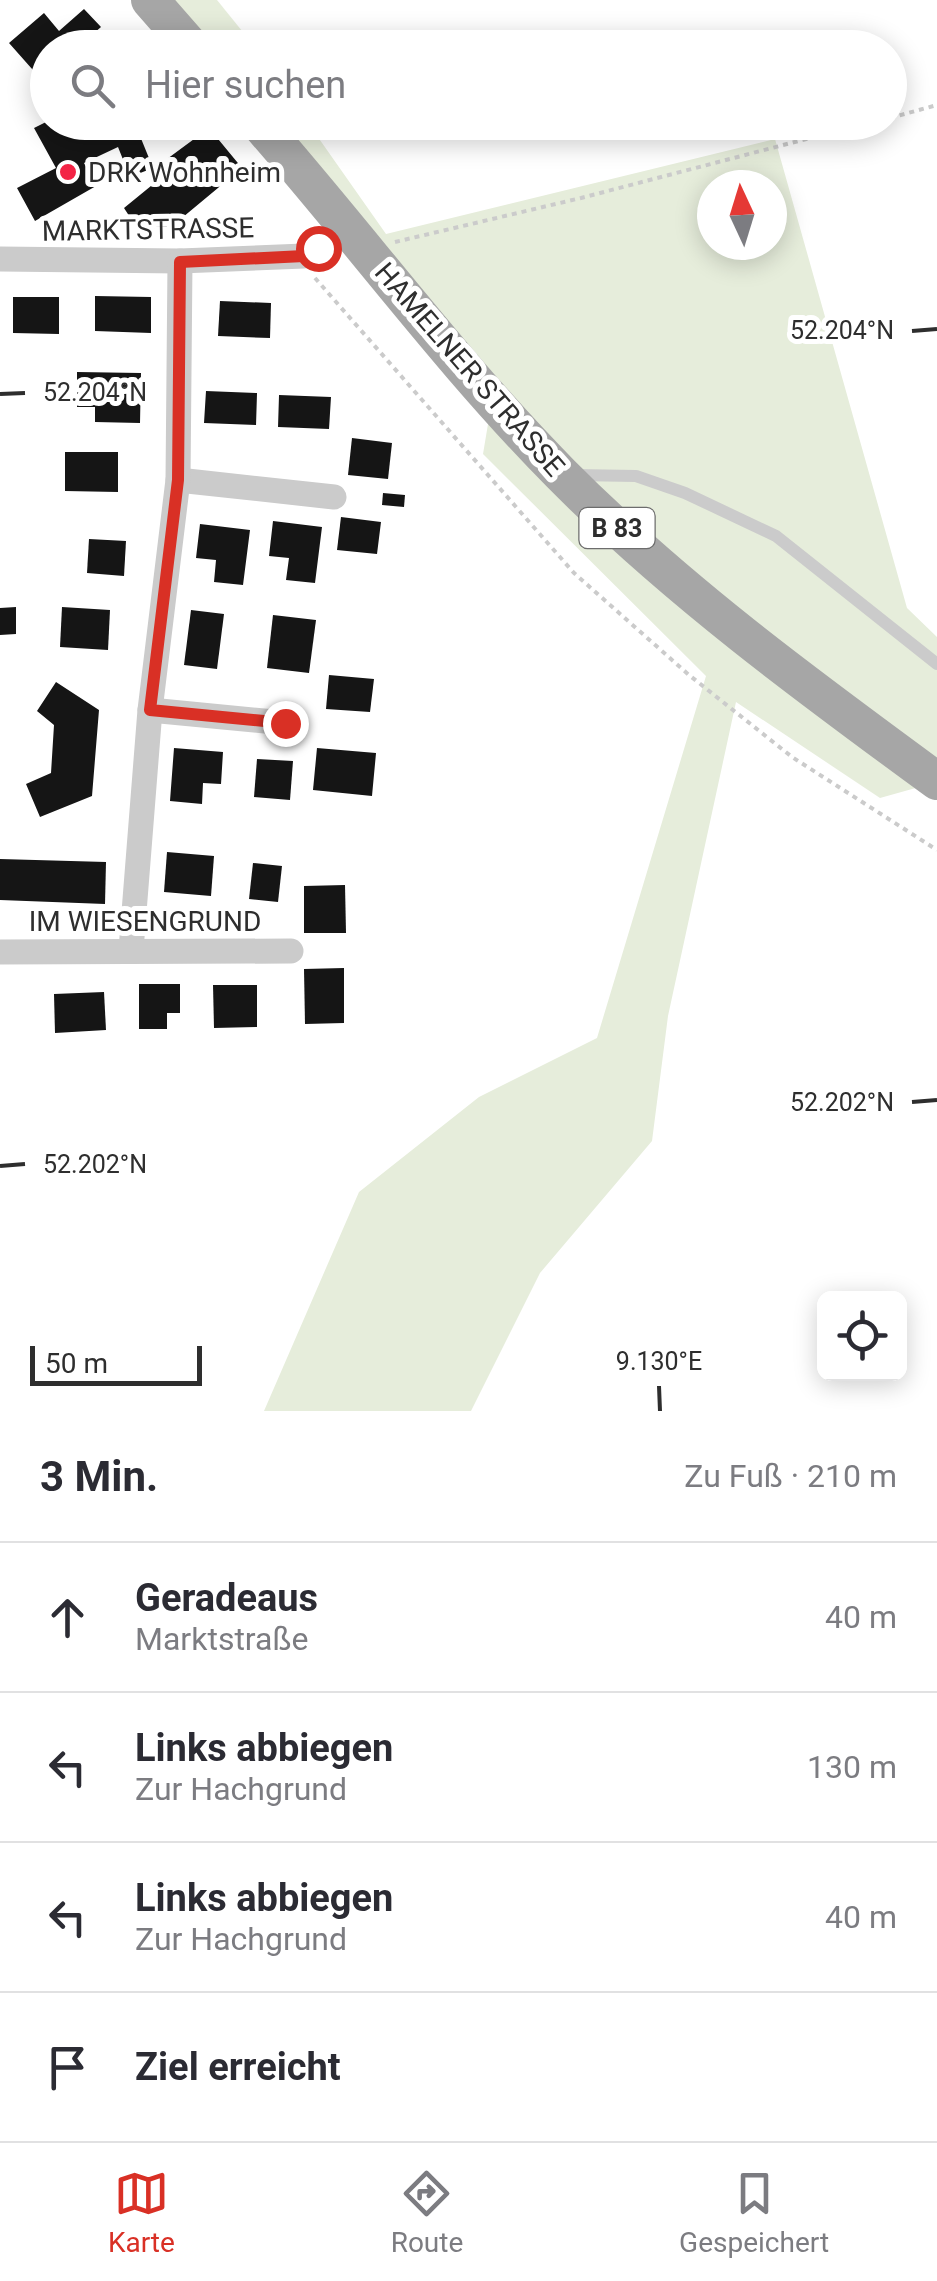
<!DOCTYPE html>
<html lang="de">
<meta charset="utf-8">
<style>
body{margin:0;font-family:Roboto,sans-serif;background:#f7f7f7;color:#2b2b33}
.controls{position:absolute;right:30px;bottom:30px;display:grid;overflow:hidden;border-radius:15px;box-shadow:0 5px 25px #0003}
.controls button{width:90px;height:90px;display:grid;place-items:center;padding:0;border:0;border-bottom:2px solid #e1e1e2;background:#fff;color:#2b2b33;font:50px sans-serif}
.compass{position:absolute;left:697px;top:170px;width:90px;height:90px;border-radius:50%;background:#fff;box-shadow:0 5px 25px #0003;rotate:356deg}
.scale{position:absolute;left:30px;bottom:25px;width:172px;box-sizing:border-box;padding-left:10px;border:5px solid #2e2e2e;border-top:0;font-size:28px;line-height:35px;white-space:nowrap;color:#2e2e2e;-webkit-text-stroke:8px #fff;paint-order:stroke}
.stop{position:absolute;width:30px;height:30px;margin:-22px;border:8px solid #d93025;border-radius:50%;background:#fff}
.stop.end{background:#d93025;border-color:#fff;box-shadow:0 2px 10px #0008}
.list{margin:0;padding:0;list-style:none}
h2{display:flex;justify-content:space-between;align-items:center;height:130px;margin:0;padding:0 40px;font-size:42px}
h2 small{font-size:32px;font-weight:400;color:#7c7c81}
.list li{display:grid;grid-template-columns:65px 1fr auto;gap:30px;align-items:center;box-sizing:border-box;height:150px;padding:0 40px;border-top:2px solid #e1e1e2}
.list b{display:block;font-size:38px;white-space:nowrap}
.list p{margin:0;font-size:32px;white-space:nowrap;color:#7c7c81}
.list em{font-size:32px;font-style:normal;color:#7c7c81}
.icon{flex:none;width:55px;height:55px;fill:none;stroke:currentColor;stroke-width:2;stroke-linecap:round;stroke-linejoin:round}
.map{position:relative;flex:none;width:937px;height:1411px;overflow:hidden}
.search{position:absolute;background:#fff;box-shadow:0 5px 25px #0003;left:30px;right:30px;top:30px;height:110px;display:flex;align-items:center;gap:25px;box-sizing:border-box;padding:0 35px;border-radius:55px;color:#7c7c81;font-size:38px}
.sheet{height:730px;background:#fff}
nav{display:flex;justify-content:space-around;align-items:center;box-sizing:border-box;height:140px;border-top:2px solid #e1e1e2;background:#fff;font-size:28px;color:#7c7c81}
nav a{display:grid;justify-items:center;gap:5px}
nav .on{color:#d93025}
.map>svg:first-child{display:block}
</style>
<div class="map">
<svg width="937" height="1411" viewBox="0 0 937 1411">
<rect width="100%" height="100%" fill="#fff"/>
<g fill="#e6eddb" fill-rule="evenodd">
<polygon points="150,0 217,0 255,47 192,47"/>
<path d="M258,123h50l78,111 389,-95 132,469 30,29v145l-57,16 -144,-96 -68,314 -16,125 -112,132 -69,138h-207l95,-219 120,-95 118,-59 109,-362 -223,-222 9,-54zM712,185h60v60h-60z"/>
</g>
<g fill="#151515">
<polygon points="84,9 101,27 77,48 48,48 48,87 9,43 44,13 59,31"/>
<polygon points="46,122 167,122 140,136 153,168 130,177 118,147 84,163 96,186 35,221 17,188 56,168 34,128"/>
<polygon points="209,128 242,168 159,237 146,221 137,228 124,208 173,168 167,159"/>
<polygon points="95,296 151,297 151,333 95,331"/>
<polygon points="13,297 59,297 59,334 13,333"/>
<polygon points="220,301 271,303 270,338 218,336"/>
<polygon points="77,372 141,373 140,423 95,422 95,407 77,407"/>
<polygon points="206,391 257,393 256,425 204,423"/>
<polygon points="279,395 331,397 329,429 278,427"/>
<polygon points="352,438 392,443 388,479 348,475"/>
<polygon points="65,452 118,452 118,492 65,491"/>
<polygon points="383,493 405,495 404,507 382,505"/>
<polygon points="341,517 381,522 377,554 337,550"/>
<polygon points="273,521 322,527 315,583 286,580 289,558 269,556"/>
<polygon points="200,524 250,530 243,585 214,582 216,560 196,558"/>
<polygon points="89,539 126,541 124,576 87,573"/>
<polygon points="16,607 16,634 0,635 0,608"/>
<polygon points="62,607 110,610 108,650 60,647"/>
<polygon points="191,610 224,614 217,669 184,665"/>
<polygon points="273,615 316,620 309,673 267,668"/>
<polygon points="329,675 374,679 370,712 326,709"/>
<polygon points="56,682 99,710 92,796 40,817 26,784 51,773 54,725 37,711"/>
<polygon points="174,748 223,752 221,784 203,783 202,804 170,801"/>
<polygon points="317,748 376,753 372,796 313,790"/>
<polygon points="257,759 293,761 290,800 254,797"/>
<polygon points="167,852 214,856 211,896 164,892"/>
<polygon points="0,859 106,862 105,904 0,900"/>
<polygon points="253,863 282,866 278,902 249,899"/>
<polygon points="345,885 346,933 304,933 304,886"/>
<polygon points="344,968 344,1023 305,1024 304,969"/>
<polygon points="139,984 180,984 180,1013 167,1013 167,1029 139,1029"/>
<polygon points="213,985 257,985 257,1027 214,1028"/>
<polygon points="104,992 106,1030 55,1033 54,994"/>
</g>
<g fill="none" stroke-linecap="round" stroke-linejoin="round">
<g stroke="#cbcbcb" stroke-width="4" stroke-dasharray="5 5" stroke-linecap="butt">
<polyline points="890,118 937,105"/>
<polyline points="395,242 581,198 871,122"/>
<polyline points="315,278 574,573 689,675 792,757 937,850"/>
</g>
<polyline stroke="#cbcbcb" stroke-width="12" points="574,475 636,476 685,493 776,536 937,664"/>
<g stroke="#cbcbcb" stroke-width="25">
<polyline points="0,259 180,261 304,256 319,248 345,224"/>
<polyline points="178,480 334,497"/>
<polyline points="150,710 285,723"/>
<polyline points="131,950 150,710 178,480 180,261"/>
<polyline points="0,952 291,951"/>
</g>
<g stroke="#a6a6a6" stroke-width="38">
<polyline points="150,0 192,48"/>
<path d="M258,122c102,116 194,242 303,352 114,115 245,211 376,307"/>
</g>
</g>
<g fill="none" stroke-linecap="round" stroke-linejoin="round">
<polyline stroke="#d93025" stroke-width="12" points="285,723 150,710 178,480 180,262 304,256 318,248"/>
</g>
<path fill="none" stroke="#2e2e2e" stroke-width="4" d="M912,331l25,-2M0,394l25,-1M912,1102l25,-2M0,1166l25,-2M659,1386l1,25"/>
<circle fill="#f32345" stroke="#fff" stroke-width="4" cx="68" cy="172" r="10"/>
<g text-anchor="middle" stroke-width="10" stroke-linejoin="round" paint-order="stroke">
<rect fill="#fff" stroke="#6d6d6d" stroke-width="2.5" x="579.5" y="508" width="75" height="40" rx="8"/>
<g font-size="25" font-weight="bold" fill="#2e2e2e">
<text x="617" y="537">B 83</text>
</g>
<g font-size="28" fill="#2e2e2e" stroke="#fff" text-anchor="start">
<text x="88" y="182">DRK Wohnheim</text>
</g>
<g font-size="28" fill="#2e2e2e" stroke="#fff">
<text transform="translate(148 229) rotate(-1)" y="10">MARKTSTRASSE</text>
<text transform="translate(470 369) rotate(49)" y="10">HAMELNER STRASSE</text>
<text x="145" y="931">IM WIESENGRUND</text>
</g>
</g>
<g font-size="25" text-anchor="middle" fill="#2e2e2e" stroke="#fff" stroke-width="10" stroke-linejoin="round" paint-order="stroke">
<text x="842" y="339">52.204°N</text>
<text x="95" y="401">52.204°N</text>
<text x="842" y="1111">52.202°N</text>
<text x="95" y="1173">52.202°N</text>
<text x="659" y="1370">9.130°E</text>
</g>
</svg>
<div class="controls">
<button><svg class="icon" aria-label="locate" viewBox="0 0 24 24"><circle cx="12" cy="12" r="6"/><path d="M12 2v4M12 18v4M2 12h4M18 12h4"/></svg></button>
</div>
<svg class="compass" viewBox="-18 -18 36 36"><path d="M0-13l5 13h-10z" fill="#e53935"/><path d="M0 13l5-13h-10z" fill="#7c7c81"/></svg>
<div class="scale">50 m</div>
<div class="stop" style="left:318px;top:248px"></div>
<div class="stop end" style="left:285px;top:723px"></div>
<div class="search"><svg class="icon" aria-label="search" viewBox="0 0 24 24"><circle cx="10" cy="10" r="6"/><path d="M15 15l6 6"/></svg>Hier suchen</div>
</div>
<section class="sheet">
<h2>3 Min.<small>Zu Fuß · 210 m</small></h2>
<ul class="list">
<li><svg class="icon" aria-label="ahead" viewBox="0 0 24 24"><path d="M12 20V5M6 11l6-6 6 6"/></svg><div><b>Geradeaus</b><p>Marktstraße</p></div><em>40 m</em></li>
<li><svg class="icon" aria-label="left" viewBox="0 0 24 24"><path d="M17 20v-9H6M10 6l-5 5 5 5"/></svg><div><b>Links abbiegen</b><p>Zur Hachgrund</p></div><em>130 m</em></li>
<li><svg class="icon" aria-label="left" viewBox="0 0 24 24"><path d="M17 20v-9H6M10 6l-5 5 5 5"/></svg><div><b>Links abbiegen</b><p>Zur Hachgrund</p></div><em>40 m</em></li>
<li><svg class="icon" aria-label="arrive" viewBox="0 0 24 24"><path d="M6 21V4h12l-3 4 3 4H6"/></svg><div><b>Ziel erreicht</b></div></li>
</ul>
</section>
<nav>
<a class="on"><svg class="icon" aria-label="map" viewBox="0 0 24 24"><path d="M3 6l6-2 6 2 6-2v14l-6 2-6-2-6 2zM9 4v14M15 6v14"/></svg>Karte</a>
<a><svg class="icon" aria-label="directions" viewBox="0 0 24 24"><path d="M12 3l9 9-9 9-9-9zM9 14v-3h6M13 9l2 2-2 2"/></svg>Route</a>
<a><svg class="icon" aria-label="saved" viewBox="0 0 24 24"><path d="M7 4h10v16l-5-4-5 4z"/></svg>Gespeichert</a>
</nav>
